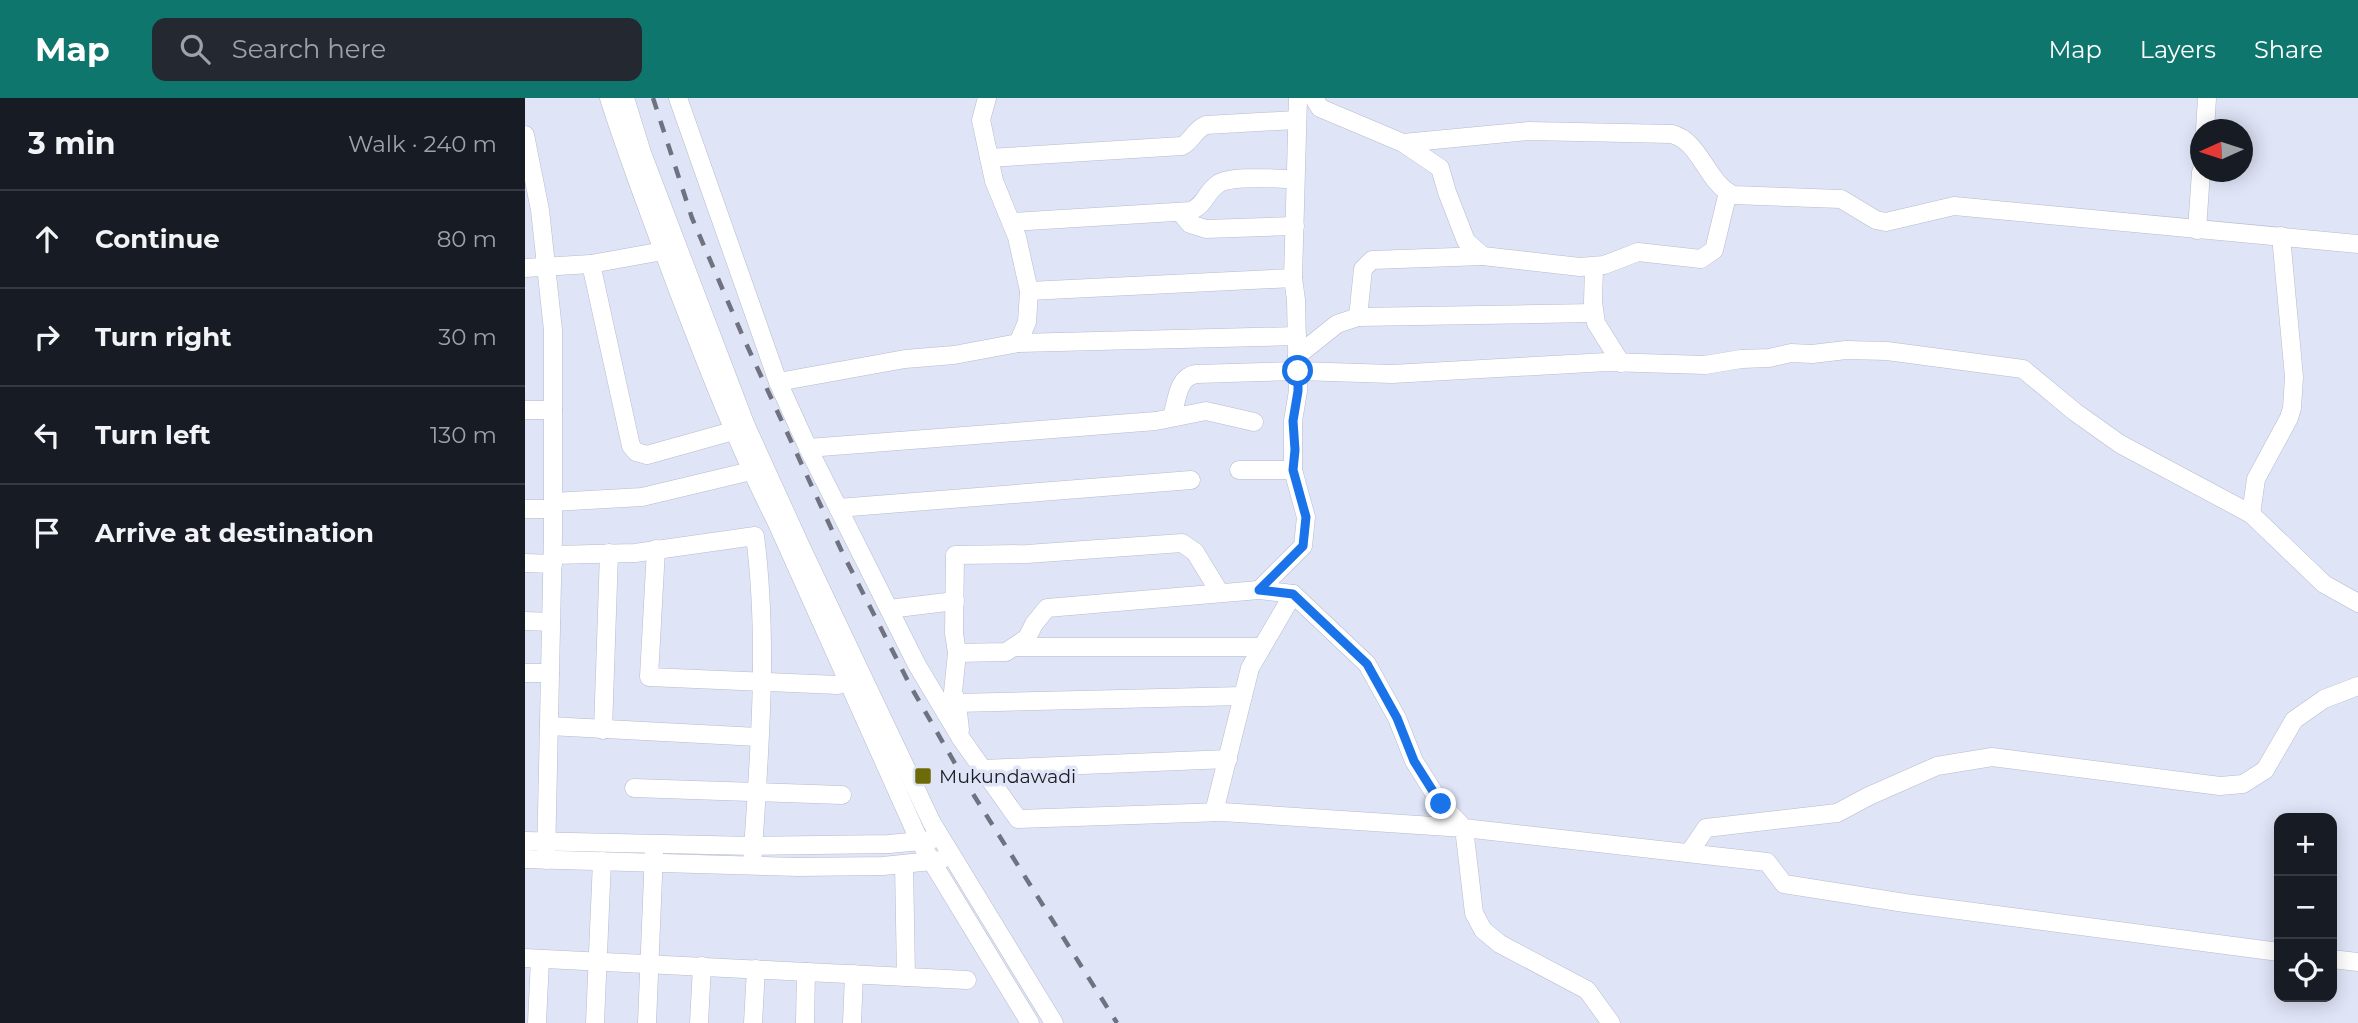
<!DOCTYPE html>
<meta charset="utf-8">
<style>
body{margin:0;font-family:Montserrat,sans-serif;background:#242831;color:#f1f3f6}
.controls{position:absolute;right:21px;bottom:21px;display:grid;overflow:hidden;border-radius:14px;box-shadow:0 4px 18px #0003}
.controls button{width:63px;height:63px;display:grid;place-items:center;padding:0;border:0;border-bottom:2px solid #363941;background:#171b24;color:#f1f3f6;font:35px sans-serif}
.compass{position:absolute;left:1665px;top:21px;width:63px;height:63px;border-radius:50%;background:#171b24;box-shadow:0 4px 18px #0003;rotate:267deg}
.stop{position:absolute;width:21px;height:21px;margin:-16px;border:5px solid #1a73e8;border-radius:50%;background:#fff}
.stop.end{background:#1a73e8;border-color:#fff;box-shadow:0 2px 7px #0008}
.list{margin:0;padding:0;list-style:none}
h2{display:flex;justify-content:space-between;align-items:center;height:91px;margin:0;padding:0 28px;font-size:30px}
h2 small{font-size:23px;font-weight:400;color:#9ea1a6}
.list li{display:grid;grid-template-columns:46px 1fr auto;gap:21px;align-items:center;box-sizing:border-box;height:98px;padding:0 28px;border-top:2px solid #363941}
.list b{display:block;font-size:26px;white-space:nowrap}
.list em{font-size:23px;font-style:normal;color:#9ea1a6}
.icon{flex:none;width:38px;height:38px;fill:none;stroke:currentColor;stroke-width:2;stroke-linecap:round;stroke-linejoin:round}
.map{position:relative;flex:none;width:1833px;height:925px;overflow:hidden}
header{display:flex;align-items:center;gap:42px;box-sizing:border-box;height:98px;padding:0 35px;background:#0f766e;color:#fff}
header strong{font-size:33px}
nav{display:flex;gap:38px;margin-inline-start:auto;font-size:24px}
.search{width:490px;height:63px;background:#242831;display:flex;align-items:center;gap:18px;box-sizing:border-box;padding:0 24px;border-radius:14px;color:#9ea1a6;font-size:26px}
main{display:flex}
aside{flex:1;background:#171b24}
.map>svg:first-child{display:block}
</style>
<header>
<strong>Map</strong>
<div class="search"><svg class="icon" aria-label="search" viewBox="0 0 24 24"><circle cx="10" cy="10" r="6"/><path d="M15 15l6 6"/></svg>Search here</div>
<nav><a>Map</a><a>Layers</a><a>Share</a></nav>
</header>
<main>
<aside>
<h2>3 min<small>Walk · 240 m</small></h2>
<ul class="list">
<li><svg class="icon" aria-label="ahead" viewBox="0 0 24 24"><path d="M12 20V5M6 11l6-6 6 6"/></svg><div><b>Continue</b></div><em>80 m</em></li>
<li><svg class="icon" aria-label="right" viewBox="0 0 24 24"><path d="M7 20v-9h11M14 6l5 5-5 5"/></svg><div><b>Turn right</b></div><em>30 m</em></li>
<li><svg class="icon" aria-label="left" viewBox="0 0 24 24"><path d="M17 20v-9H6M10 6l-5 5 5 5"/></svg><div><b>Turn left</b></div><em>130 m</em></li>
<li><svg class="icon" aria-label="arrive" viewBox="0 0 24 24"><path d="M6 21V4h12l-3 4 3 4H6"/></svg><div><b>Arrive at destination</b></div></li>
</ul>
</aside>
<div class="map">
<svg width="1833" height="925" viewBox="0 0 1833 925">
<rect width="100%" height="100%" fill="#dfe4f7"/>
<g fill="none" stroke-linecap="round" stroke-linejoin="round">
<defs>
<g id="minor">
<path d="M84,0c21,66 46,130 70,195 30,78 60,155 98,230l143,319 110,181"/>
<polyline points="100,0 117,55 221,328 277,451 407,725 529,925"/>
<polyline points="153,0 253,284 283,350 392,567 435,639 493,721 697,714 939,730 949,815 958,832 975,846 1062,892 1086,925"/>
<polyline points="462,0 456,22 469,83 492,139 504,193 502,224 493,245"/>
<polyline points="789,0 795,10 878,45 915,70 922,94 941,143 958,158 1055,169 1079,167 1113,154 1176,161 1189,152 1203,94"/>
<polyline points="1680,32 1682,0"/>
<polyline points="0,37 15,112 28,232 28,437 21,762"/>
<path d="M878,45l126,-12 143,3c29,8 34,48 61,61l108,4 35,21 10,2 68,-16 404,38"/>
<path d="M464,60l193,-12c10,-5 13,-17 24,-21l90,-5"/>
<polyline points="655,114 665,126 681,131 770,128"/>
<path d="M486,124l180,-11c15,-7 14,-18 27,-27 13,-9 59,-5 77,-5"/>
<polyline points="1672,132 1676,74"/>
<polyline points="66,166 138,153"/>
<polyline points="1069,169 1068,204 1071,225 1096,265"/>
<polyline points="0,170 66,166 106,348 111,354 122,357 208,333"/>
<polyline points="504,193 768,180"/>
<polyline points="833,219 838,171 847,162 958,158"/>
<polyline points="772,258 812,226 833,219 1069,215"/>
<polyline points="253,284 380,261 429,257 493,245 772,238"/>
<polyline points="0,312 28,312"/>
<path d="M647,319c5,-16 5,-40 24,-43l102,-3 94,3 215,-12 98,3 36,-6 28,-1 22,-5 21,1 34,-4 41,1 136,18 52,43 45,32 131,70 73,70 34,19"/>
<polyline points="283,350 631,323 681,313 729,324"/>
<polyline points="714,372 768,372"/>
<polyline points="28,404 117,399 226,373"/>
<polyline points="313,410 666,382"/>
<polyline points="0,411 28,411"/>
<polyline points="1726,416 1731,381 1764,320 1767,310 1769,279 1756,138"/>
<polyline points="131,451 124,579 313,587"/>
<path d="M28,457l82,-2 120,-17c14,109 4,221 -3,329"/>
<polyline points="0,465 28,466"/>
<polyline points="734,492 778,448 781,419 768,372 768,323 773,293 771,202 768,180 773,0"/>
<polyline points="364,511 430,503"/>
<polyline points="0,523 26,524"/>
<polyline points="490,549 737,549"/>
<polyline points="432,555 481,554 502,540 509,526 522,510 734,492 768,496 842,566 872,620 889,663 916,706 939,730 1242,764 1259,786 1380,805 1754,854"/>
<polyline points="0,575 25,575"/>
<polyline points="432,605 718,598"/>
<polyline points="24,628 233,639"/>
<polyline points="78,632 84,455"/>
<polyline points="435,632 432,605 428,594 432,555 429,535 430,457 502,456 657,445 670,454 695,495"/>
<polyline points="458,671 703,661"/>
<polyline points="109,690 317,697"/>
<polyline points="689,714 725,570 768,496"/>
<polyline points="0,743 228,748 364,746 406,742"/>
<polyline points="1164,755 1181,730 1312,715 1344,698 1412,668 1467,659 1695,688 1718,686 1740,672 1769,622 1799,601 1833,588"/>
<polyline points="0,761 273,769 358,768 416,762"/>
<polyline points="379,766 381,879"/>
<polyline points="0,860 442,882"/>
<polyline points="1807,861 1833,864"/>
<polyline points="12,925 15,861"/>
<polyline points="70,925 77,763"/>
<polyline points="122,925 129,754"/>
<polyline points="174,925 177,868"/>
<polyline points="228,925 231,871"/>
<polyline points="280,925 281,874"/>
<polyline points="327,925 329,876"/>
</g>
</defs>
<use href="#minor" stroke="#b6bbcd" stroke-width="19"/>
<use href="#minor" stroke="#fff" stroke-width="18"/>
<polyline stroke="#70737f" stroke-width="4.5" stroke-dasharray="12 12" stroke-linecap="butt" points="128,0 167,120 219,241 318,456 386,589 443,688 592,925"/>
</g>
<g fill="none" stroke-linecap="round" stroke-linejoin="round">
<polyline stroke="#1a73e8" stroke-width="9" points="773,273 773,293 768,323 770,352 768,372 781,419 778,448 734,492 768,496 842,566 872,620 889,663 916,706"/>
</g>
<rect fill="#6c6b08" stroke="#dfe4f7" stroke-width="2.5" x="389" y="669" width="18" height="18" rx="3.5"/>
<g text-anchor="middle" stroke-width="7" stroke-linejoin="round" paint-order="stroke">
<g font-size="19" fill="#1a1c23" stroke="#dfe4f7" text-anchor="start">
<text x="414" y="685">Mukundawadi</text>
</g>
</g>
</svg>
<div class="controls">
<button>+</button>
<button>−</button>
<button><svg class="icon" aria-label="locate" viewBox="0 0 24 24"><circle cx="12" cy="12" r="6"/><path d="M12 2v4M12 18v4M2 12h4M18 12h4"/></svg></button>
</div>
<svg class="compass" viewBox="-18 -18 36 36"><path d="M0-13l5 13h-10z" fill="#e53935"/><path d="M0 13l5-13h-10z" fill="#9ea1a6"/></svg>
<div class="stop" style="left:773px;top:273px"></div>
<div class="stop end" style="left:916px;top:706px"></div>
</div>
</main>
